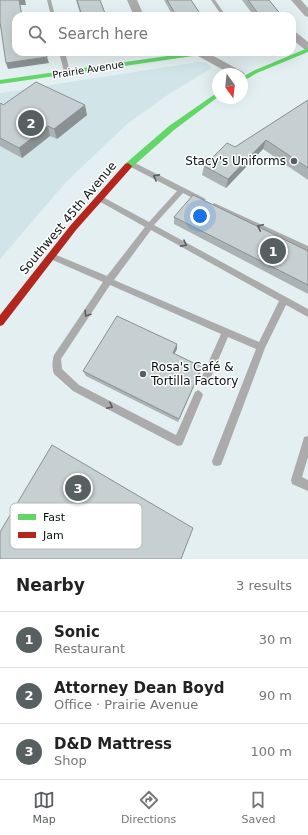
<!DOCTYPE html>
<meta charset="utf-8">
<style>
body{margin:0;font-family:"DejaVu Sans",sans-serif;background:#f6f6f6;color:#222}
.compass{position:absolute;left:212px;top:68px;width:36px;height:36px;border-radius:50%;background:#fff;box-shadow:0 4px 16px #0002;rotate:165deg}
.you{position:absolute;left:200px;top:216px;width:14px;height:14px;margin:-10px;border:3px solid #fff;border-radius:50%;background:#1a73e8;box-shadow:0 0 0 6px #1a73e833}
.badge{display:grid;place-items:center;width:26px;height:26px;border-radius:50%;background:#575f61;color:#fff;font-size:13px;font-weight:700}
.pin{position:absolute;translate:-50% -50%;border:2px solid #fff;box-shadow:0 1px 4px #0006}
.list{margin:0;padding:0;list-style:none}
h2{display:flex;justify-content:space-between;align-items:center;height:52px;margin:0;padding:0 16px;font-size:17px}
h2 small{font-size:13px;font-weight:400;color:#767676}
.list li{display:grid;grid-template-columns:26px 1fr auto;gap:12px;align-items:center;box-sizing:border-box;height:56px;padding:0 16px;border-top:1px solid #e0e0e0}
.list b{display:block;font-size:15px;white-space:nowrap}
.list p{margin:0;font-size:13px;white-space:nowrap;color:#767676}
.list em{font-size:13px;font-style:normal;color:#767676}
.icon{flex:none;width:22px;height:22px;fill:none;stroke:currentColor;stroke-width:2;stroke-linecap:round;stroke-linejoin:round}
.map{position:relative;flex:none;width:308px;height:559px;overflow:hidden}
.search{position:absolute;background:#fff;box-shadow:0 4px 16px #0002;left:12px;right:12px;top:12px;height:44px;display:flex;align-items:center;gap:10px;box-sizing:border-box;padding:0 14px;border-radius:12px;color:#767676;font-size:15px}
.sheet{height:220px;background:#fff}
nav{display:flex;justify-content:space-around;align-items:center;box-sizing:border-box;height:56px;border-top:1px solid #e0e0e0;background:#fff;font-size:11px;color:#767676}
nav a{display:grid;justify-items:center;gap:2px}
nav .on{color:#575f61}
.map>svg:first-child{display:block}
</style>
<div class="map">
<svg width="308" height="559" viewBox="0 0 308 559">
<rect width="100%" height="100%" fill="#e4eff1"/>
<polygon fill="#d1e5e9" points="198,62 205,62 212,68 169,94 127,124 66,182 0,259 0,93"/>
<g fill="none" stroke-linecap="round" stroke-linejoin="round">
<g fill="#ababab" fill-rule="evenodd">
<polygon points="47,0 51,0 55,16 51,16"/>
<polygon points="211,0 215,0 226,16 222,16"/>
<polygon points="59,52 65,52 70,72 69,73 64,72"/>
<path d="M129,162h4l71,36 2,2 -4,3 -19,-10 -29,32 154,84v8l-22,-12 -21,43 -44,117 -4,1 -4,-1 -1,-4 44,-112 -28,-12 -20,47 -3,2 -3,-2 -2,-3 21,-47 -111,-49 -49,74 1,10 17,16 97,50 19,-43 3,-2 3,2 2,3 -21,50 -4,1 -105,-55 -19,-17c-2,-5 -2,-14 0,-19l49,-73 -55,-24 -1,-2 1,-2h6l53,22 38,-49 -48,-27 -2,-2 2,-2h4l48,26 28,-31 -48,-25zM151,230l128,71 -20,41 -145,-62z"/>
<polygon points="214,203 308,246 308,252 211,208 210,206"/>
<polygon points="308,436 308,457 302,477 308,480 308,491 292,484 291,480 303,441 304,437"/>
</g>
<g fill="#ababab" fill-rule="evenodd">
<polygon points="127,0 137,0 144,16 134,16"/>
<polygon points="291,0 301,0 308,8 308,17 305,16"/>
<polygon points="292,32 297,33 308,42 308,50 304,49 292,39"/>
<polygon points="195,52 206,52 243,72 245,74 242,77 242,74 231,74 196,55"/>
</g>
<g fill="#63d668" fill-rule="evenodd">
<polygon points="308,48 308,52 257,73 242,82 242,77 253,71"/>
<polygon points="195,52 210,52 207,54 0,84 0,80"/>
<polygon points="218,92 218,97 174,130 131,168 125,168 125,164 169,126"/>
</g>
<polygon fill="#b3261e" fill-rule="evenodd" points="128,163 132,166 131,168 76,230 3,325 0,326 0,315 70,226 125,164"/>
</g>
<g fill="#aab2b4">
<polygon points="76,0 100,0 106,16 81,16"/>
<polygon points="164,0 191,0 201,15 205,16 173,16"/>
<polygon points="242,0 269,0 282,16 254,16"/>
<polygon points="308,100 308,180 263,149 226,188 202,175 204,166 235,147"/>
<polygon points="0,104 3,105 87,115 57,139 50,136 22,158 0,146"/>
<polygon points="174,217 308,251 308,294 174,224"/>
<polygon points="177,344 177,349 174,354 202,367 200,372 178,422 86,376 83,371"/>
</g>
<g fill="#8b9192">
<polygon points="19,0 25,0 26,5 20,5 22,16"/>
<polygon points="47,57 49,63 8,69 6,63"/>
<polygon points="85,105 87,115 57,139 54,129"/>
<polygon points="48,126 50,136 22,158 19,148"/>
<polygon points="266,140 263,149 226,188 228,179"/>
<polygon points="177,344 177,349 172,358 173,353"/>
<polygon points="202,367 200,372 178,422 179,419"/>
</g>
<g fill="#c6cfd1" stroke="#8b9192">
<polygon points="0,0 19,0 22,16 16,16 16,52 46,52 47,57 6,63 0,22"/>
<polygon points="77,0 100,0 106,16 82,16"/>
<polygon points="167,0 191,0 201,15 204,15 205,16 180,16 180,15 176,15"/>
<polygon points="248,0 269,0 282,16 260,16"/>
<polygon points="36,82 85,105 54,129 48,126 19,148 0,138 0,104 1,103 3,105"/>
<polygon points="308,100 308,168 266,140 228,179 204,166 227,143 235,147"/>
<polygon points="193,195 308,251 308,285 174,217"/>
<polygon points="117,316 177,344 173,353 202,367 179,419 83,371"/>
<polygon points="52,445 193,528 181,559 0,559 0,532"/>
</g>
<defs><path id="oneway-chevron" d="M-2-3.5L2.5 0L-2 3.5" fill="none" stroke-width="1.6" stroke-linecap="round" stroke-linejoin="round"/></defs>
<g stroke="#5b5e5f">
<use href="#oneway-chevron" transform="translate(156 177) rotate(-152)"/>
<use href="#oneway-chevron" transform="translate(260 227) rotate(-155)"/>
<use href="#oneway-chevron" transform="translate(184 244) rotate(29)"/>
<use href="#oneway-chevron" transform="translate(87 314) rotate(124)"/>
<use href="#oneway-chevron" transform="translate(110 406) rotate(27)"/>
</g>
<g fill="#575f61" stroke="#fff" stroke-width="1.5">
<circle cx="294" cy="161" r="4"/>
<circle cx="143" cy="374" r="4"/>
</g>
<g text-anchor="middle" stroke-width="3" stroke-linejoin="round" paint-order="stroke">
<g font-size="10" fill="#0b1113" stroke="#fff">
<text transform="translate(88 69) rotate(-9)" y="4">Prairie Avenue</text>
</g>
<g font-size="12" fill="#0b1113" stroke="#fff" text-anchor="end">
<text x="286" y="165">Stacy's Uniforms</text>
<text x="151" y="371" text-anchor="start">Rosa's Café &amp;<tspan x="151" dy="14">Tortilla Factory</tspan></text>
</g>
<g font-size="12" fill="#0b1113" stroke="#fff">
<text transform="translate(68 218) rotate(-50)" y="4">Southwest 45th Avenue</text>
</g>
</g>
<rect x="10" y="503" width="132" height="46" rx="6" fill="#fff" stroke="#b6b8b8" stroke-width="1"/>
<rect x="18" y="514" width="18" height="6" fill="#63d668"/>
<rect x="18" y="532" width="18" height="6" fill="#b3261e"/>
<g font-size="11" fill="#0b1113">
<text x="43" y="521">Fast</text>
<text x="43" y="539">Jam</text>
</g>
</svg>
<svg class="compass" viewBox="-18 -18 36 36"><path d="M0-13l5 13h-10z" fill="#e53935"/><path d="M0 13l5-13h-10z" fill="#767676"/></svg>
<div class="you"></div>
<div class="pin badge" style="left:273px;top:251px">1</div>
<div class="pin badge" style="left:31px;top:123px">2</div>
<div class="pin badge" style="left:78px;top:488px">3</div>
<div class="search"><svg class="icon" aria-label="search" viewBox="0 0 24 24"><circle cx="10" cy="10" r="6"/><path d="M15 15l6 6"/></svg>Search here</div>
</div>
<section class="sheet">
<h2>Nearby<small>3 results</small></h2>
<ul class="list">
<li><span class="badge">1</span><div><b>Sonic</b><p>Restaurant</p></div><em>30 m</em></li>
<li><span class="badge">2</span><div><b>Attorney Dean Boyd</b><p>Office · Prairie Avenue</p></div><em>90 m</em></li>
<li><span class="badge">3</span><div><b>D&amp;D Mattress</b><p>Shop</p></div><em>100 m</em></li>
</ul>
</section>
<nav>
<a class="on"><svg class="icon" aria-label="map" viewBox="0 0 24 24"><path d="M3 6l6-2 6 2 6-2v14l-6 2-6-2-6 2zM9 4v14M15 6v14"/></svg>Map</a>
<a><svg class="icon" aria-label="directions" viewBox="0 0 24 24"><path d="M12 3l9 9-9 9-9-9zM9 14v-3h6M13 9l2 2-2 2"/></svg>Directions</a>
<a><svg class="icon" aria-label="saved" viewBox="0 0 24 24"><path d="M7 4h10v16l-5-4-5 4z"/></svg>Saved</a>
</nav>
